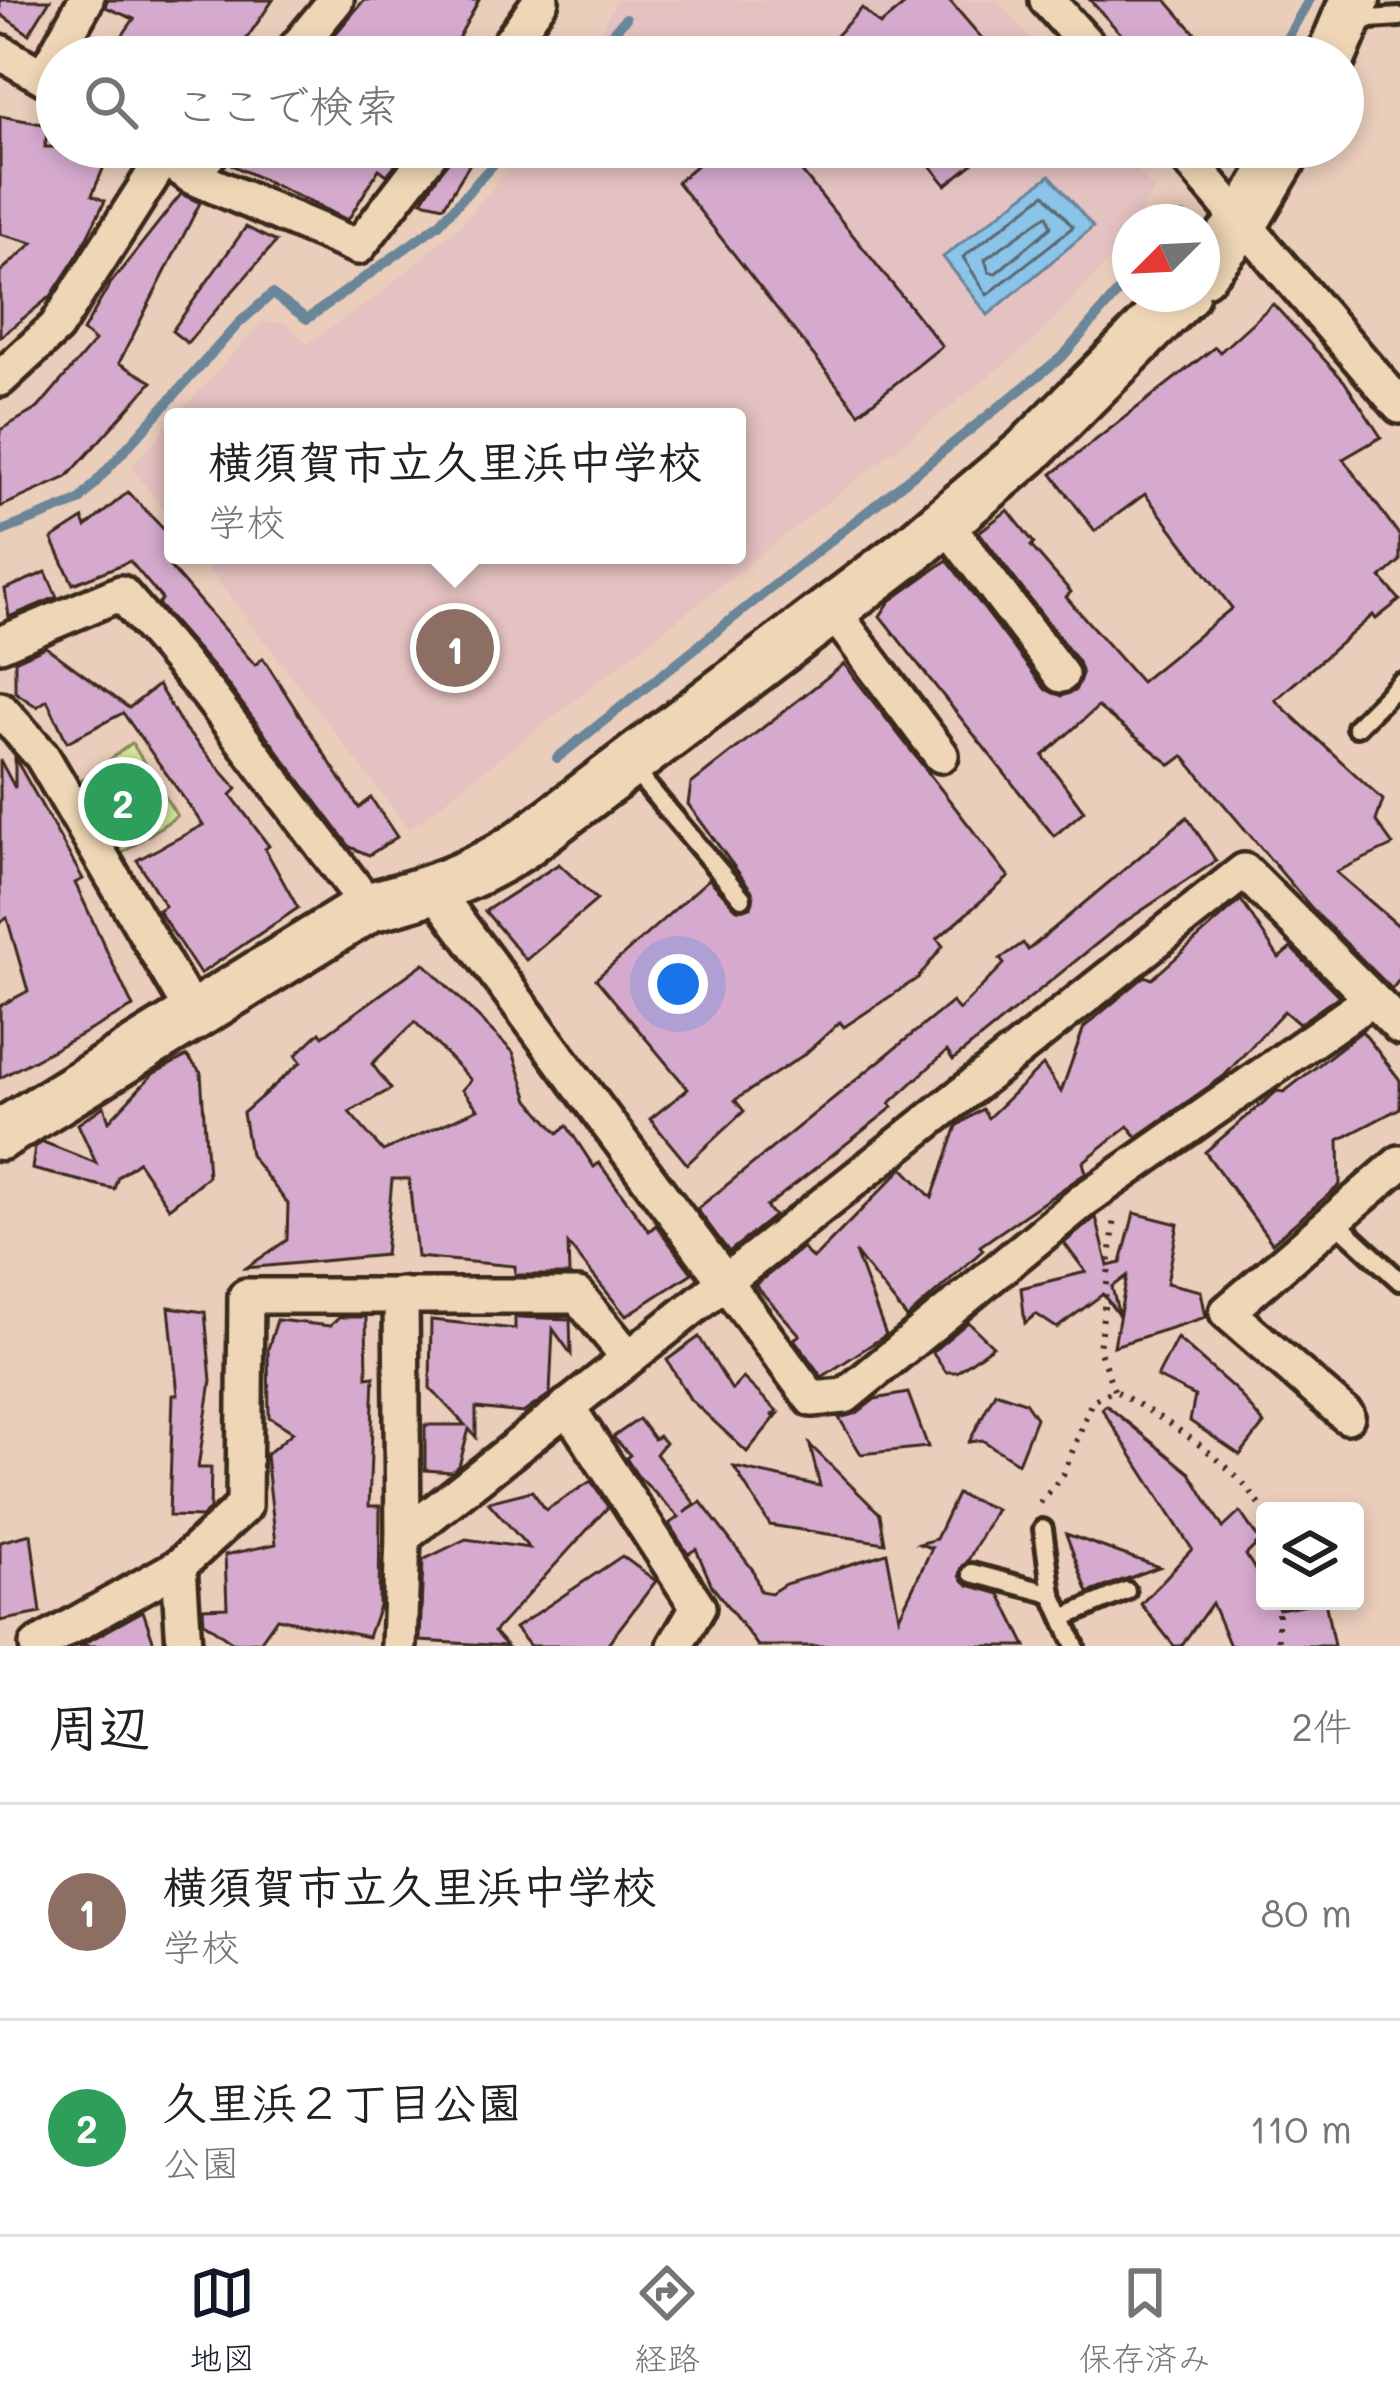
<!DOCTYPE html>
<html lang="ja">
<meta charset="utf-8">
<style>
body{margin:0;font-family:Mali,"Klee One",sans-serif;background:#f2f2f2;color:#202124}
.controls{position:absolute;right:36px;bottom:36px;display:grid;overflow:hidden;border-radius:12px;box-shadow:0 6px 18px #0003}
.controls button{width:108px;height:108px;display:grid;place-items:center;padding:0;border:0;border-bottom:3px solid #e0e0e0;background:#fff;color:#202124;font:60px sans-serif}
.compass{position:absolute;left:1112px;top:204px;width:108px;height:108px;border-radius:50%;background:#fff;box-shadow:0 6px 18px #0003;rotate:246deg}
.you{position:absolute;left:678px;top:984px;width:42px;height:42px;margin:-30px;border:9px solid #fff;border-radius:50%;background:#1a73e8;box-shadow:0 0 0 18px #1a73e833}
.badge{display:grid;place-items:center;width:78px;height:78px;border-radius:50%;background:#111827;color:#fff;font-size:39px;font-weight:700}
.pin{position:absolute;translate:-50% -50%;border:6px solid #fff;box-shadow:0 3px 12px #0006}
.popup{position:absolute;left:164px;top:408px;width:582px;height:156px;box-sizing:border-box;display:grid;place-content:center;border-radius:12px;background:#fff;filter:drop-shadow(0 3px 9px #0005);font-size:39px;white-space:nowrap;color:#757577}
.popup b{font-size:45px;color:#202124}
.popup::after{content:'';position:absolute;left:50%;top:100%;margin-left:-24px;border:24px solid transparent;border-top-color:#fff}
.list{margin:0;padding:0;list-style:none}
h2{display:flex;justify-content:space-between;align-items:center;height:156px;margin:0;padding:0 48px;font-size:51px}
h2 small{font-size:39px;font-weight:400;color:#757577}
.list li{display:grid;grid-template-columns:78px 1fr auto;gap:36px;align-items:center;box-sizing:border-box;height:216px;padding:0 48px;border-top:3px solid #e0e0e0}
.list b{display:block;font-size:45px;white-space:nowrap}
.list p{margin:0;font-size:39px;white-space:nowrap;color:#757577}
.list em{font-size:39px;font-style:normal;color:#757577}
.icon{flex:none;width:66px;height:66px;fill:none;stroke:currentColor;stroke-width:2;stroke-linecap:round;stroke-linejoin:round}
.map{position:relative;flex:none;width:1400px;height:1646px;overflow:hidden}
.search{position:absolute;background:#fff;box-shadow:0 6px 18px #0003;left:36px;right:36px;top:36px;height:132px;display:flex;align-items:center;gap:30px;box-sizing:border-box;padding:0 42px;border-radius:66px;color:#757577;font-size:45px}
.sheet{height:588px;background:#fff}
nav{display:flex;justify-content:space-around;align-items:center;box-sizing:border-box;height:168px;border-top:3px solid #e0e0e0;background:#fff;font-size:33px;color:#757577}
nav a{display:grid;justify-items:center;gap:6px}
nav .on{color:#111827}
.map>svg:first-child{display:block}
</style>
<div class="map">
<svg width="1400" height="1646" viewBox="0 0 1400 1646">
<rect width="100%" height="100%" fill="#eacdbb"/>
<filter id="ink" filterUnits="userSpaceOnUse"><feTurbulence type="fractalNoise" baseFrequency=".00833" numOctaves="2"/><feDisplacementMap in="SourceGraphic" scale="24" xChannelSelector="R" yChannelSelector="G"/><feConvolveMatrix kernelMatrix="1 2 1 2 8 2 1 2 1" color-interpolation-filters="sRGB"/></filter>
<g filter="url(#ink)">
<g fill="#e4c2c1">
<polygon points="617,0 998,0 1045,57 586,57"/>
<polygon points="527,147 1119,147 1154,190 1141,211 1148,219 1130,222 1130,238 1030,344 409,829 198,555 737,555 737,417 176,417 261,323 285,322 307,344 375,298 462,224"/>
<polygon points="173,420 173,522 131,467"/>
</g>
<polygon fill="#d4e79c" stroke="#88885d" stroke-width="3" points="132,743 177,816 112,860 70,789"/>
<polygon fill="#8ac4e9" stroke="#6a8698" stroke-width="3" points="1050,175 1093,227 988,315 943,257"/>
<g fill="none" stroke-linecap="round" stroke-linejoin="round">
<g stroke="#5b686f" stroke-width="3">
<polygon points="1045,194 1073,227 987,295 963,257"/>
<polygon points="1047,215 1051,227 996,273 989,272 985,259"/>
</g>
<g stroke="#6a8698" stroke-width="10">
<polyline points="590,57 626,18"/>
<polyline points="1276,57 1309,0"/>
<polyline points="1179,222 1183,217"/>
<polyline points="0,532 79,501 239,323 272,294 307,319 439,224 509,147"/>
<polyline points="557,758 1063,356 1130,278"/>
</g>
</g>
<g fill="#d6aacf" stroke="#3b2a1e" stroke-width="3" fill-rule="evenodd">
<polygon points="0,0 50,0 29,34 0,14"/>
<polygon points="107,0 273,0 234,57 107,57 134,19 105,7"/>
<polygon points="364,0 479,0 448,57 316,57"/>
<polygon points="910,0 949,0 998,57 842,57 830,42 862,8 880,25"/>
<polygon points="1090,0 1166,0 1216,57 1142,57"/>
<polygon points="0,116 48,125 45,147 94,147 108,157 92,195 105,201 79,253 51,296 0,337 0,272 33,243 0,234"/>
<polygon points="242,147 409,147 387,175 379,169 348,220 232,165"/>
<polygon points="456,147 480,147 444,206 422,201"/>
<polygon points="699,147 782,147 942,346 859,413 677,182 705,158"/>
<polygon points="915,147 994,147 946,185"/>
<polygon points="181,194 200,203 119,363 152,382 67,477 0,507 0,430 38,408 95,341 83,331 110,284"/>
<polygon points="246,227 276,242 187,343 172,331"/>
<polygon points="1273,304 1344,381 1381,437 1343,459 1400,536 1400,561 1381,578 1400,600 1376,619 1373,615 1275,700 1383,800 1376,821 1393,845 1336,872 1400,927 1400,979 1392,989 1315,912 1183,756 1171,765 1098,707 1043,756 1084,811 1054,836 880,616 890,601 947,560 1045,689 1062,696 1075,691 1082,674 1078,662 979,532 1008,510 1034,543 1031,546 1071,592 1066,597 1141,682 1232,608 1145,494 1095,531 1052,474 1215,347 1220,352"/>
<polygon points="128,492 173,539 170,567 255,665 263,658 359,808 371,798 397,837 369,855 350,847 225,681 158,604 162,599 130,561 73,584 52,539 83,519 86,527"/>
<polygon points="46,572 57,597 9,617 5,589"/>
<polygon points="46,647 129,708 158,685 184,728 237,789 231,795 269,846 265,849 298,908 200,974 158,910 165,906 137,860 203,825 123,713 67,742 47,700 37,707 15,692 15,661"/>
<polygon points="844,664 1009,877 937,939 943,946 918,978 844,1027 840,1022 805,1054 735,1100 744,1111 687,1164 650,1119 688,1089 596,979 709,879 737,909 751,907 752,891 688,804 691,784"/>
<polygon points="15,758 83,879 75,883 133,1007 0,1078 0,1006 28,991 7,918 0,922 0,760 15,788"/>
<polygon points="1187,817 1216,861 1120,925 953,1060 947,1051 890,1103 893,1107 766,1207 774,1216 729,1252 697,1209 952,1002 959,1010 1004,964 1000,959 1023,943 1028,950"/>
<polygon points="559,864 597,900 526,960 485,911"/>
<polygon points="1241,900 1279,958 1291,948 1339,996 1299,1024 1284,1011 1224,1076 1137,1137 1128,1126 1083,1162 1086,1173 980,1246 983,1250 907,1318 855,1252 886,1335 822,1377 794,1339 800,1335 755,1285 802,1248 813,1259 903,1168 932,1198 957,1126 982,1109 988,1118 1043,1065 1061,1092 1084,1027 1145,976 1152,979"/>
<path d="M424,963l89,89 16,48 29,33 9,-7 27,41 5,-4 50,68 7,-6 36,48 -66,43 -58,-72 1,31h-54v-9l-98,-9 -8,-78h-17l-7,76 -139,13 41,-28 1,-36 -38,-49 -7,-42 58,-51 -5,-7 24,-23 3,4zM415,1022l56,58 -9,10 16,19 -95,42 -34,-39 42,-23 -19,-25z"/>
<polygon points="1362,1031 1400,1080 1400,1108 1339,1140 1340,1185 1272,1243 1205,1152 1277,1091 1284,1092"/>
<polygon points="187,1056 201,1073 208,1176 169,1208 138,1162 118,1177 114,1189 32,1169 35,1147 43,1142 96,1163 78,1124 104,1106 109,1121 153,1074"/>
<polygon points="1134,1213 1178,1224 1167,1283 1201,1291 1206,1317 1114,1346 1127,1276 1112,1287 1119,1316 1103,1294 1057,1328 1036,1314 1025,1323 1021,1288 1086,1272 1064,1243 1096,1217 1108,1266 1121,1263"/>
<polygon points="169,1307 205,1312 211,1381 198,1468 211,1468 210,1509 201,1517 169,1516 173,1395 178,1395"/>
<polygon points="340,1317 366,1317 367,1377 374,1376 369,1506 380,1506 379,1606 368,1637 277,1618 260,1642 233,1643 204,1622 203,1608 227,1607 225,1555 276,1544 266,1455 293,1432 269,1417 268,1349 277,1320 330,1326"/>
<polygon points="515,1317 570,1319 571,1354 553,1329 550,1394 523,1413 476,1408 476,1437 469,1429 459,1466 452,1472 425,1470 425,1425 465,1425 430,1388 431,1320 515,1329"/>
<polygon points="968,1322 993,1346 957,1372 946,1372 932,1352"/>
<polygon points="699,1337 732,1390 743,1378 777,1411 771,1416 778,1414 747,1452 690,1399 667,1360"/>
<polygon points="1177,1338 1236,1390 1264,1424 1240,1455 1190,1421 1195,1396 1157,1377"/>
<polygon points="995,1392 1025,1402 1036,1418 1018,1463 982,1440 969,1442"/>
<polygon points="908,1393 928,1447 861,1454 839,1418 857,1413 875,1399"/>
<polygon points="1106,1405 1190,1473 1223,1528 1240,1512 1260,1541 1246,1555 1265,1586 1265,1601 1274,1601 1279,1609 1325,1601 1334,1646 1230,1646 1212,1603 1181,1646 1174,1646 1141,1604 1192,1549 1102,1409"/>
<polygon points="639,1419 654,1439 659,1436 665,1443 656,1454 695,1504 684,1513 701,1502 753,1570 760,1591 771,1593 785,1584 887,1553 899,1617 932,1548 919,1544 936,1539 957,1494 996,1509 960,1575 968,1585 1000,1594 1026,1646 758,1646 712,1586 696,1549 688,1554 669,1524 679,1517 637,1475 626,1458 630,1455 613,1437"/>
<polygon points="810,1445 880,1514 885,1543 770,1525 734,1467 820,1486"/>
<polygon points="591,1481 608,1507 494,1632 507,1646 420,1641 423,1560 466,1539 529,1548 488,1502 532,1491 546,1510"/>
<polygon points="31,1534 41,1613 0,1621 0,1542"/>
<polygon points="1066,1534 1159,1567 1088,1593"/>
<polygon points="622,1556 656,1581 606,1646 530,1646 515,1628"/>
<polygon points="143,1611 155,1646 80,1646 87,1642"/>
</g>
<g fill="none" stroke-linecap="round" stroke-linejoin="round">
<defs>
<g id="lane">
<polyline points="1354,20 1400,17"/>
<polyline points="1356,727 1400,683"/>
<polyline points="633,769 742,898"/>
<polyline points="1334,1220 1400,1281"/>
<polyline points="1043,1529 1052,1594 1075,1646"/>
<polyline points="972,1573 1052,1594"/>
<polyline points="1065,1617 1126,1591"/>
</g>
<g id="street">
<polyline points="1047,0 1098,57"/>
<polyline points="0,52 57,85"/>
<polyline points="289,57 336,0"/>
<polyline points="500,57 541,0"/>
<polyline points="44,76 86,0"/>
<polyline points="151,147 191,176 358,247 435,147"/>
<polyline points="1178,147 1400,406"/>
<polyline points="191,176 215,147"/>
<polyline points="0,379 56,327 165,156"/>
<polyline points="945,522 1061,675"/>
<polyline points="832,610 941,755"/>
<polyline points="0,644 121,593 208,694 369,907"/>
<polyline points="0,709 42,756 192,1012"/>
<polyline points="435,891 812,1399 845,1396 1085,1199 1370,1000"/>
<polyline points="401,1295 403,1537"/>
<polyline points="567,1406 698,1607 675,1646"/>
<polyline points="1347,1416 1227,1312 1400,1163"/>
<polyline points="179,1566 184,1646"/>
<polyline points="37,1646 179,1566 244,1506 246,1296 578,1296 628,1357"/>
<polyline points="399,1646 403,1537 1244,871 1400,1027"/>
</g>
<g id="secondary">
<polyline points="1331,57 1355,0"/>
<polyline points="1202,272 1244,221 1288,147"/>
<path d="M0,1135l369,-228c57,-14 105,-30 154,-63l390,-296 114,-96 157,-158"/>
</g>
</defs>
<use href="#lane" stroke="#3b2a1e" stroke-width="26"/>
<use href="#street" stroke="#3b2a1e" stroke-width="42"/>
<use href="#secondary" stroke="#3b2a1e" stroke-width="57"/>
<g stroke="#3b2a1e" stroke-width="6" stroke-dasharray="3 9" stroke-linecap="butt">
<polyline points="1114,1390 1099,1349 1115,1217"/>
<path d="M1040,1503l23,-28 29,-74 22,-11c53,32 119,69 151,123"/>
<polyline points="1278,1601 1278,1646"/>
</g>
<use href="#lane" stroke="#efd6b6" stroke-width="16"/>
<use href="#street" stroke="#efd6b6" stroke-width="33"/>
<use href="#secondary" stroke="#efd6b6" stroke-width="48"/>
</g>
</g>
</svg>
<div class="controls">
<button><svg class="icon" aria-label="layers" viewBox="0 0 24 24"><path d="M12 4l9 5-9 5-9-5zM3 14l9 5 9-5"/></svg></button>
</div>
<svg class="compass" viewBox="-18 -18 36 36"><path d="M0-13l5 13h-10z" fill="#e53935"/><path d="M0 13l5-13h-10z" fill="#757577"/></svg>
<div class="you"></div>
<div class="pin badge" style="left:455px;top:648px;background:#8d6e63">1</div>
<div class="popup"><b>横須賀市立久里浜中学校</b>学校</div>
<div class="pin badge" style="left:123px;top:802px;background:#2e9e5b">2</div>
<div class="search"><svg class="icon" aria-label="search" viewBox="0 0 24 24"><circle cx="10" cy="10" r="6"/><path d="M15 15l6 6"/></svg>ここで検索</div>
</div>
<section class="sheet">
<h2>周辺<small>2件</small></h2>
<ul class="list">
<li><span class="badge" style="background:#8d6e63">1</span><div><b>横須賀市立久里浜中学校</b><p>学校</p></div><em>80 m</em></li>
<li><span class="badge" style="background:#2e9e5b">2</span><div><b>久里浜２丁目公園</b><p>公園</p></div><em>110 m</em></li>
</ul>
</section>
<nav>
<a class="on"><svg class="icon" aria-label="map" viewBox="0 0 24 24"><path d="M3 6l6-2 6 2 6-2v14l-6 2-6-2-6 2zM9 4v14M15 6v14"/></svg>地図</a>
<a><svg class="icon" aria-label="directions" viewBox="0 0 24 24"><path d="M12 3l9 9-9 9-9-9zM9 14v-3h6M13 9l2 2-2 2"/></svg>経路</a>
<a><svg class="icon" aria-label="saved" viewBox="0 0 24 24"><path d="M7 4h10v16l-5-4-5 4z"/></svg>保存済み</a>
</nav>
